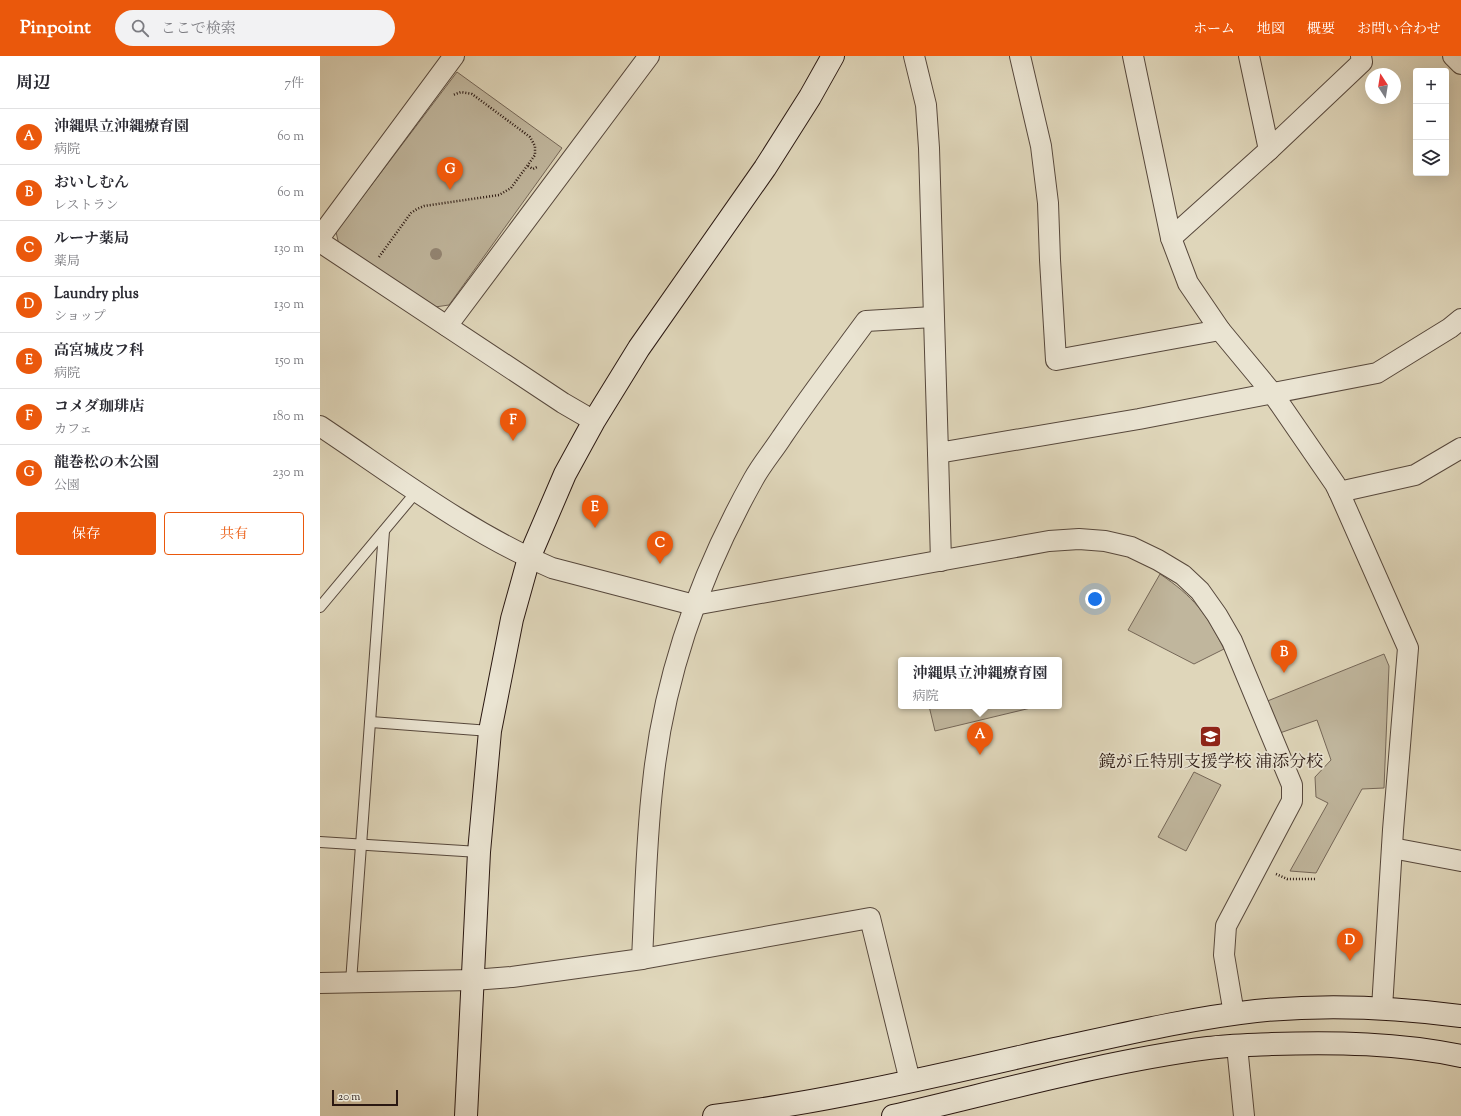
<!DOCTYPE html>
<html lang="ja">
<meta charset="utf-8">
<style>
body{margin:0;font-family:"Sorts Mill Goudy","Noto Serif JP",serif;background:#f2f2f3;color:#2b2b33}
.controls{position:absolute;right:12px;top:12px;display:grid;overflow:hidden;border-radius:4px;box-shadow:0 4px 16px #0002}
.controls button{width:36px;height:36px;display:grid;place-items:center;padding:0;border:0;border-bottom:1px solid #e1e1e2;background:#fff;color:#2b2b33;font:20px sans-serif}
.compass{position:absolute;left:1045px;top:12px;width:36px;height:36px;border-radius:50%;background:#fff;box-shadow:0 4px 16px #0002;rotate:348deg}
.scale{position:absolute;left:12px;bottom:10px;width:66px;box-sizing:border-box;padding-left:4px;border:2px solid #2a1812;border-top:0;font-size:11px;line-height:14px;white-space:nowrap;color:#2a1812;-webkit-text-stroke:3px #eae4d2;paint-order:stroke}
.you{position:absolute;left:775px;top:543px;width:14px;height:14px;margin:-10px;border:3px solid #fff;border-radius:50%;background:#1a73e8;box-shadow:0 0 0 6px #1a73e833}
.badge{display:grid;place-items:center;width:26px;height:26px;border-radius:50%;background:#ea580c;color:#fff;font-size:13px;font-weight:700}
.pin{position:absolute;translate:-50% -33px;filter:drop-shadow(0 1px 2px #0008)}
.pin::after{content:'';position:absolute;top:21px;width:14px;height:12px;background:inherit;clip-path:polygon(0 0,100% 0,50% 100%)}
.popup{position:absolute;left:578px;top:601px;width:164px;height:52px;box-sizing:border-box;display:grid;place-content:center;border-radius:4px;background:#fff;filter:drop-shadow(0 1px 3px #0005);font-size:13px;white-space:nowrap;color:#7c7c81}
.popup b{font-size:15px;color:#2b2b33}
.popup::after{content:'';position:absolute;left:50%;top:100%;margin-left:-8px;border:8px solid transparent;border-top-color:#fff}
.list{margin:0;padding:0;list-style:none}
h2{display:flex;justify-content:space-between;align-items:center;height:52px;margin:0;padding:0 16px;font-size:17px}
h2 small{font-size:13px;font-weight:400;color:#7c7c81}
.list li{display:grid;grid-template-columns:26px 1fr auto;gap:12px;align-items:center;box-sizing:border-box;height:56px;padding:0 16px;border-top:1px solid #e1e1e2}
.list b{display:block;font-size:15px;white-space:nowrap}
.list p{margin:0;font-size:13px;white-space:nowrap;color:#7c7c81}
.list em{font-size:13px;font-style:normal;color:#7c7c81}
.actions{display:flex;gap:8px;padding:12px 16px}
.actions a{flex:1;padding:9px 0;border:1px solid #ea580c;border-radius:4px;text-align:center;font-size:14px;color:#ea580c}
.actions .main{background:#ea580c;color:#fff}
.icon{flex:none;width:22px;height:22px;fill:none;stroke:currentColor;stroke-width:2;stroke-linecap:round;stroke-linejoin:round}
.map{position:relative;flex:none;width:1141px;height:1060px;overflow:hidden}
header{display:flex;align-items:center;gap:24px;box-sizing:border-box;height:56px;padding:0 20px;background:#ea580c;color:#fff}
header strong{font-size:19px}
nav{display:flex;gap:22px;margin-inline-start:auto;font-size:14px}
.search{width:280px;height:36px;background:#f2f2f3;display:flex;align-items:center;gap:10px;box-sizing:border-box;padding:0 14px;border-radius:22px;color:#7c7c81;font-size:15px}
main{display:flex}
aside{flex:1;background:#fff}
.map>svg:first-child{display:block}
</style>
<header>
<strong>Pinpoint</strong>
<div class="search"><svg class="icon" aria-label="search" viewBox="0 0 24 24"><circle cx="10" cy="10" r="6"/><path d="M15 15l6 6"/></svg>ここで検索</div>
<nav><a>ホーム</a><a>地図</a><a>概要</a><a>お問い合わせ</a></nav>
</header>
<main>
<aside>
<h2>周辺<small>7件</small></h2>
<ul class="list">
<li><span class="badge">A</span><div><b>沖縄県立沖縄療育園</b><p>病院</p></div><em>60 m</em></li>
<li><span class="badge">B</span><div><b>おいしむん</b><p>レストラン</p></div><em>60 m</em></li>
<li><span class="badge">C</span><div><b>ルーナ薬局</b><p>薬局</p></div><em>130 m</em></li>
<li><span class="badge">D</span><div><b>Laundry plus</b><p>ショップ</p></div><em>130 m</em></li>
<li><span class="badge">E</span><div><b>高宮城皮フ科</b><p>病院</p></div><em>150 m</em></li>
<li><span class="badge">F</span><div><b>コメダ珈琲店</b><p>カフェ</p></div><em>180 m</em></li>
<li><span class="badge">G</span><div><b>龍巻松の木公園</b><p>公園</p></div><em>230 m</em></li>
</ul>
<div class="actions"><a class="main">保存</a><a>共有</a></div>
</aside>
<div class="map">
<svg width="1141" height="1060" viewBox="0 0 1141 1060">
<rect width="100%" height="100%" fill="#dfd6ba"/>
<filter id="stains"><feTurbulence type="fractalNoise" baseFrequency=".005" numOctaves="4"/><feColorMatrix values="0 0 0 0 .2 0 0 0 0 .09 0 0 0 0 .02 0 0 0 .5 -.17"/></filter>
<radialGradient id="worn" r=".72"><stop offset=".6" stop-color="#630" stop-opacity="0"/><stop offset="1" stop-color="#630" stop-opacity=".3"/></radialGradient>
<g fill="#c0b69d" stroke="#756758">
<polygon points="137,16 242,92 129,249 115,251 19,189 16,176"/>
<path d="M840,518c34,23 46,39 64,75l-30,15 -66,-34z"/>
<polygon points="1064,598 1069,610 1064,732 1042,733 996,817 970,815 1008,747 996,741 995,721 1011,704 997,664 957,678 945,646"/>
<polygon points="609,650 719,650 615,675"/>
<polygon points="874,716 901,729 866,795 838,781"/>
</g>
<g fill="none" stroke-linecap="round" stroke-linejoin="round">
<defs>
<g id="lane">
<polyline points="0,551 97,435"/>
<polyline points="51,666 170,675"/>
<polyline points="0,786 159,796"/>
<polyline points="31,926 64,475"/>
</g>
<g id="street">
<polyline points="594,0 606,49 609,92 618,397 819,363 1057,317 1130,272 1141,263"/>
<polyline points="700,0 721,90 728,147 730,204 736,304 900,274"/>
<polyline points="813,0 851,182 868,227 900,274 953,338 1015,428 1019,436 1095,419 1141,392"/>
<polyline points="929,0 949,94"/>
<polyline points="1133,0 1141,8"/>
<polyline points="0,181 134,0"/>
<polyline points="851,182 949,94 1042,6 1041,0"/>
<polyline points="0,186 243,347 274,365"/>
<polyline points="127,270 329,0"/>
<path d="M0,370c75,50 148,106 232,142l142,37 355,-64 30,-2 26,2 26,6 27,13 25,15 17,16 17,24 15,26 60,144v16l-66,125 -2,29 10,59"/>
<polyline points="618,397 621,505"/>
<polyline points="1019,436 1088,592 1073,774 1062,952"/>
<polyline points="1072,792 1141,805"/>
<polyline points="322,903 550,862 590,1025"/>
<path d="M0,927l153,-3 39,-3 130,-18c3,-59 4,-119 11,-177 11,-107 48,-209 100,-302 8,-15 20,-29 29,-43 27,-40 56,-78 84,-116l67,-4"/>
<polyline points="917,990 924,1060"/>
</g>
<g id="secondary">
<polyline points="146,1060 159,796 170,675 192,563 209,502 245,418 274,365 319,292 445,112 490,41 513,0"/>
<path d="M394,1060c112,-14 222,-40 332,-65 70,-15 139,-32 210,-40 68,-7 137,-4 205,5"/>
<path d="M573,1060c104,-24 209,-54 315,-68 21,-3 43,-3 64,-4 63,-2 127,-1 189,12"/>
</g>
</defs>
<use href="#lane" stroke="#57483c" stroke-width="12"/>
<use href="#street" stroke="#57483c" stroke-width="22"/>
<use href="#secondary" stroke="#2a1812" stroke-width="24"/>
<g stroke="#2a1812" stroke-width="2.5" stroke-dasharray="1 2" stroke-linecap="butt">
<polyline points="208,110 213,113 217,111"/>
<polyline points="59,201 88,161 91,157 97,153 104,150 179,139 191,132 215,99 215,90 210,81 152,38 141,36 133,39"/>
<polyline points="956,818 967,823 996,823"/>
</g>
<use href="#lane" stroke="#eae4d2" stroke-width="10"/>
<use href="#street" stroke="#eae4d2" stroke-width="20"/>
<use href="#secondary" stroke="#eae4d2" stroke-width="22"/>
</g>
<circle fill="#948775" cx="116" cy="198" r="6"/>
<defs>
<symbol id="school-square" viewBox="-11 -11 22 22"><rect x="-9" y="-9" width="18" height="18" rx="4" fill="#8f2418" stroke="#eae4d2"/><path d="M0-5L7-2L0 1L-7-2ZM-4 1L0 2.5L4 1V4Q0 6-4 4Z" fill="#fff"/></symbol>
</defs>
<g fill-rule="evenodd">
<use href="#school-square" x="878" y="668" width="25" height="25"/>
</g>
<g text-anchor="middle" stroke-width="3.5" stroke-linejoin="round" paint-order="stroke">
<g font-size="17" fill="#2a1812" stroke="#eae4d2">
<text x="891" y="711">鏡が丘特別支援学校 浦添分校</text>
</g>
</g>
<rect width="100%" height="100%" filter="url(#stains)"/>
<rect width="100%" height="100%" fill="url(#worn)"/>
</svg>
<div class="controls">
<button>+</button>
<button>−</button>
<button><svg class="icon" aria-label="layers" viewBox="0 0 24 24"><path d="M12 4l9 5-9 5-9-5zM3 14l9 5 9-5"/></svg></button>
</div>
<svg class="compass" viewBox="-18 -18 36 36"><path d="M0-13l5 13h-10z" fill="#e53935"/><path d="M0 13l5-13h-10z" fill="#7c7c81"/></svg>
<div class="scale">20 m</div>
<div class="you"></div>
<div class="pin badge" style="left:660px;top:699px">A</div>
<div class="popup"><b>沖縄県立沖縄療育園</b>病院</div>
<div class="pin badge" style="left:964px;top:617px">B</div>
<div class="pin badge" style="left:340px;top:508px">C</div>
<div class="pin badge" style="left:1030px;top:905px">D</div>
<div class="pin badge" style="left:275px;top:472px">E</div>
<div class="pin badge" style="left:193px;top:385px">F</div>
<div class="pin badge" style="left:130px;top:134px">G</div>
</div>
</main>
